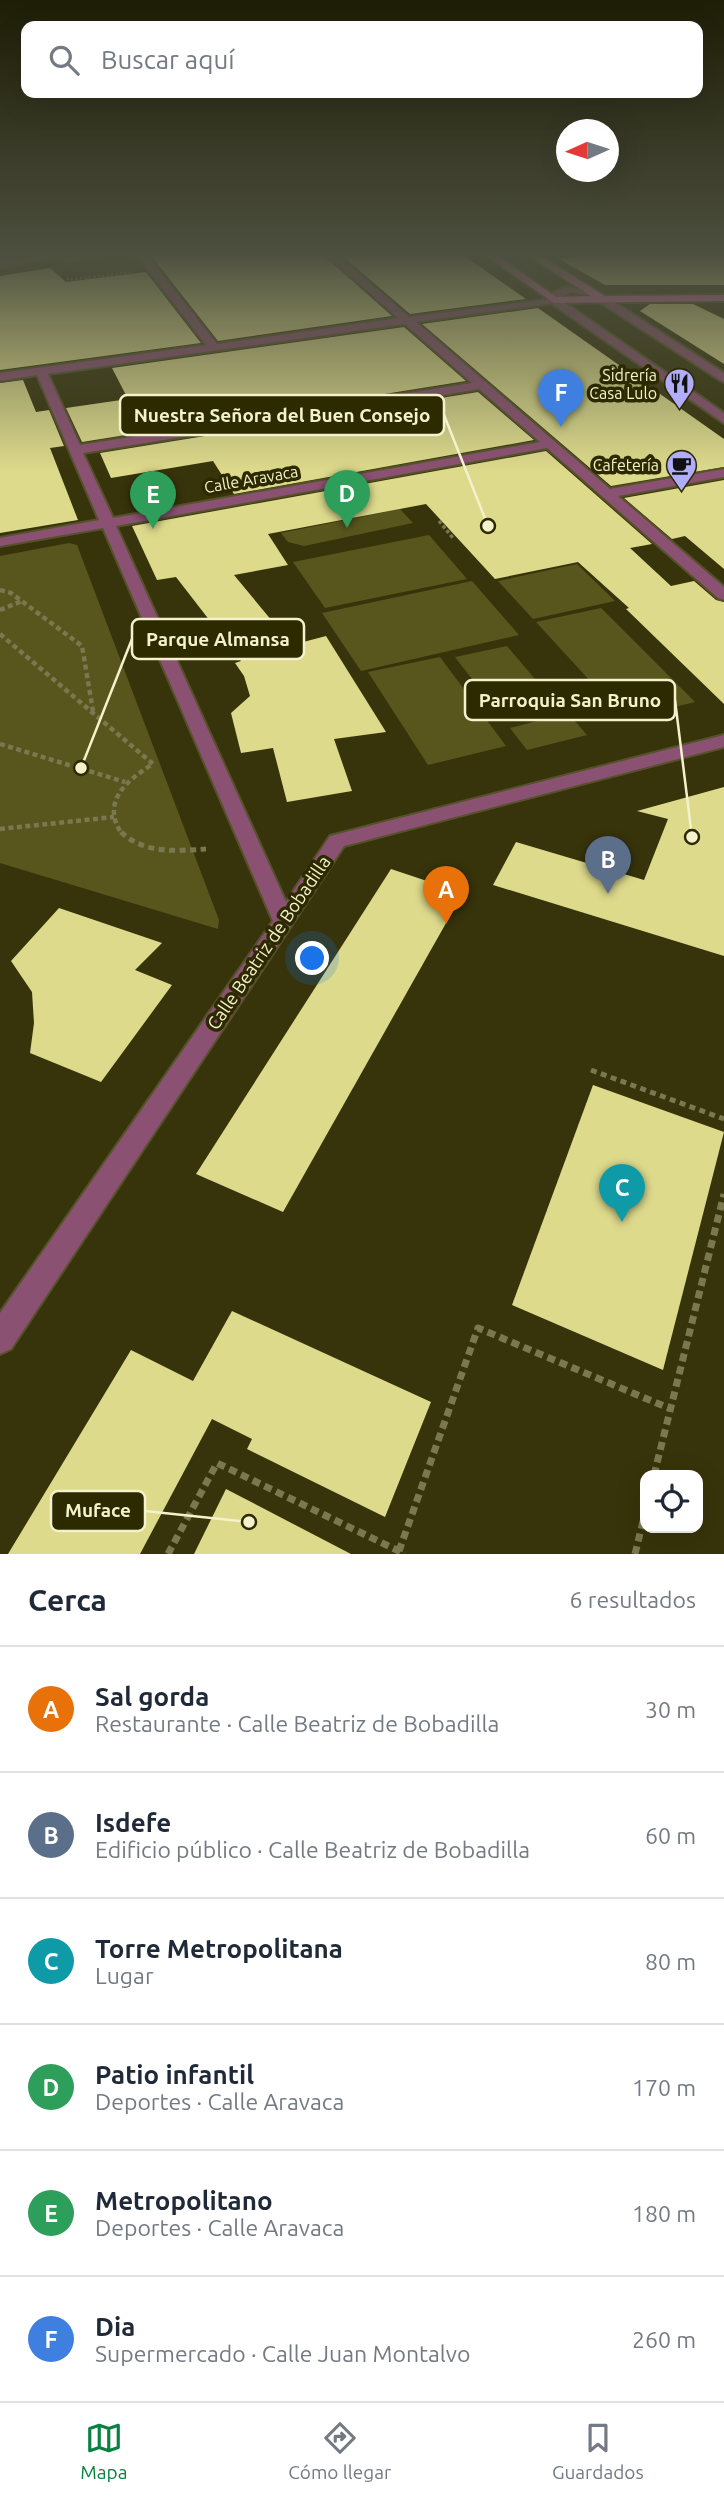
<!DOCTYPE html>
<html lang="es">
<meta charset="utf-8">
<style>
body{margin:0;font-family:Ubuntu,sans-serif;background:#f2f2f3;color:#1f2937}
.controls{position:absolute;right:21px;bottom:21px;display:grid;overflow:hidden;border-radius:14px;box-shadow:0 7px 28px #0002}
.controls button{width:63px;height:63px;display:grid;place-items:center;padding:0;border:0;border-bottom:2px solid #e0e1e3;background:#fff;color:#1f2937;font:35px sans-serif}
.compass{position:absolute;left:556px;top:119px;width:63px;height:63px;border-radius:50%;background:#fff;box-shadow:0 7px 28px #0002;rotate:267deg}
.you{position:absolute;left:313px;top:959px;width:24px;height:24px;margin:-18px;border:5px solid #fff;border-radius:50%;background:#1a73e8;box-shadow:0 0 0 10px #1a73e833}
.badge{display:grid;place-items:center;width:46px;height:46px;border-radius:50%;background:#0b8043;color:#fff;font-size:23px;font-weight:700}
.pin{position:absolute;translate:-50% -58px;filter:drop-shadow(0 2px 4px #0008)}
.pin::after{content:'';position:absolute;top:37px;width:24px;height:21px;background:inherit;clip-path:polygon(0 0,100% 0,50% 100%)}
.list{margin:0;padding:0;list-style:none}
h2{display:flex;justify-content:space-between;align-items:center;height:91px;margin:0;padding:0 28px;font-size:30px}
h2 small{font-size:23px;font-weight:400;color:#747a83}
.list li{display:grid;grid-template-columns:46px 1fr auto;gap:21px;align-items:center;box-sizing:border-box;height:126px;padding:0 28px;border-top:2px solid #e0e1e3}
.list b{display:block;font-size:26px;white-space:nowrap}
.list p{margin:0;font-size:23px;white-space:nowrap;color:#747a83}
.list em{font-size:23px;font-style:normal;color:#747a83}
.icon{flex:none;width:38px;height:38px;fill:none;stroke:currentColor;stroke-width:2;stroke-linecap:round;stroke-linejoin:round}
.map{position:relative;flex:none;width:724px;height:1554px;overflow:hidden}
.search{position:absolute;background:#fff;box-shadow:0 7px 28px #0002;left:21px;right:21px;top:21px;height:77px;display:flex;align-items:center;gap:18px;box-sizing:border-box;padding:0 24px;border-radius:14px;color:#747a83;font-size:26px}
.sheet{height:847px;background:#fff}
nav{display:flex;justify-content:space-around;align-items:center;box-sizing:border-box;height:98px;border-top:2px solid #e0e1e3;background:#fff;font-size:19px;color:#747a83}
nav a{display:grid;justify-items:center;gap:4px}
nav .on{color:#0b8043}
.map>svg:first-child{display:block}
</style>
<div class="map">
<svg width="724" height="1554" viewBox="0 0 724 1554">
<rect width="100%" height="100%" fill="#37340b"/>
<g fill="#59561d">
<polygon points="400,509 413,523 304,546 288,542 281,533"/>
<polygon points="429,535 467,579 325,608 293,562"/>
<polygon points="69,543 77,545 219,920 218,929 0,863 0,556"/>
<polygon points="577,564 615,601 533,619 498,581"/>
<polygon points="472,581 519,635 361,671 322,613"/>
<polygon points="601,608 695,702 625,719 536,622"/>
<polygon points="507,646 557,705 502,718 455,657"/>
<polygon points="440,657 506,746 428,765 368,672"/>
<polygon points="568,713 587,735 527,750 510,728"/>
</g>
<g fill="#ddda8c">
<polygon points="149,253 321,253 392,316 218,341"/>
<polygon points="339,253 460,253 526,299 410,314"/>
<polygon points="599,253 724,256 724,285 605,285 559,259"/>
<polygon points="50,268 66,282 146,272 201,343 0,370 0,276"/>
<polygon points="650,304 693,304 724,319 724,364 640,311"/>
<polygon points="538,308 724,439 724,467 611,486 422,324"/>
<polygon points="404,327 466,381 82,442 66,408 128,399 112,368"/>
<polygon points="23,380 36,412 49,410 64,446 50,448 78,520 0,533 0,383"/>
<polygon points="478,392 534,440 234,494 213,461 111,478 100,453"/>
<polygon points="546,451 652,544 630,548 671,586 694,581 716,600 724,602 724,704 626,609 629,608 578,562 495,579 426,504 268,534 288,565 234,575 292,645 326,636 386,732 334,739 352,791 287,802 273,748 241,753 231,713 250,696 244,676 235,663 241,661 176,577 157,580 132,526"/>
<polygon points="724,480 724,569 685,536 672,539 624,498"/>
<polygon points="724,787 724,956 493,885 516,842 644,880 668,819 637,811"/>
<polygon points="391,869 463,893 283,1212 196,1174"/>
<polygon points="59,908 162,943 135,970 172,985 101,1082 30,1053 34,1023 32,992 11,961"/>
<polygon points="593,1085 724,1132 663,1370 512,1305"/>
<polygon points="232,1311 431,1402 385,1517 247,1449 252,1439 212,1419 140,1554 8,1554 131,1350 193,1381"/>
<polygon points="226,1489 351,1554 194,1554"/>
</g>
<g fill="none" stroke-linecap="round" stroke-linejoin="round">
<defs>
<polygon id="service" points="91,253 113,253 66,263 62,260"/>
<path id="minor" d="M135,253h10l72,91 181,-26 -74,-65h11l74,64 149,-19v4l-4,1 -138,19 194,167 114,-20v8l-106,19 106,91v13l-6,-2 -171,-150 -431,78 170,376 44,-66 394,-101v12l-380,99 -333,503 -11,5v-41l273,-392 -170,-393 -103,18v-8l99,-18 -62,-145 -37,6v-8l206,-28zM405,324l67,59 -392,62 -32,-71zM479,389l61,53 -427,76 -30,-65z"/>
<g id="tertiary">
<polygon points="54,253 78,253 0,268 0,262"/>
<polygon points="567,287 600,293 600,296 606,297 724,373 724,382 720,380 598,301 598,298 572,292 558,298 724,413 724,423 548,301 547,299 553,292"/>
</g>
<polygon id="primary" points="482,253 494,253 556,297 591,296 524,253 536,253 605,296 724,295 724,301 554,303"/>
</defs>
<use href="#service" stroke="#55522a" stroke-width="3"/>
<use href="#minor" stroke="#55522a" stroke-width="4"/>
<use href="#tertiary" stroke="#55522a" stroke-width="4"/>
<use href="#primary" stroke="#55522a" stroke-width="4"/>
<polyline stroke="#7a7850" stroke-width="2.5" stroke-dasharray="2.5 2" stroke-linecap="butt" points="67,278 69,280 133,272"/>
<polyline stroke="#7a7850" stroke-width="3.5" stroke-dasharray="3.5 2.5" stroke-linecap="butt" points="439,521 453,538"/>
<g stroke="#7a7850" stroke-width="4.5" stroke-dasharray="5 3.5" stroke-linecap="butt">
<polyline points="0,590 11,593 82,646 93,711"/>
<polyline points="0,610 22,601"/>
<path d="M0,634l153,130c-26,16 -53,38 -31,70"/>
<polyline points="0,744 125,782"/>
<polyline points="0,829 114,817"/>
</g>
<g stroke="#7a7850" stroke-width="5" stroke-dasharray="6 4.5" stroke-linecap="butt">
<path d="M121,832c23,22 56,19 85,17"/>
<polyline points="591,1070 724,1119"/>
</g>
<g stroke="#7a7850" stroke-width="7" stroke-dasharray="8 5" stroke-linecap="butt">
<polyline points="654,1475 724,1194"/>
<polyline points="399,1551 478,1328 671,1409"/>
<polyline points="168,1554 217,1463 405,1554"/>
<polyline points="635,1554 645,1513"/>
</g>
<use href="#service" fill="#8b5172" fill-rule="evenodd"/>
<use href="#minor" fill="#8b5172" fill-rule="evenodd"/>
<use href="#tertiary" fill="#8b5172" fill-rule="evenodd"/>
<use href="#primary" fill="#e06ab0" fill-rule="evenodd"/>
</g>
<linearGradient id="sky" x2="0" y2="1"><stop stop-color="#1e1d06"/><stop offset="0.54" stop-color="#4d503f"/><stop offset="1" stop-color="#4d503f" stop-opacity="0"/></linearGradient>
<rect width="724" height="471" fill="url(#sky)"/>
<defs>
<symbol id="restaurant-pin" viewBox="-11 -11 22 30"><path d="M0 17L-7.5 6A9.5 9.5 0 1 1 7.5 6Z" fill="#b1adfa" stroke="#2d2a00"/><path d="M-5-6h1v4h1v-4h1v4h1v-4h1v5L-1.5 .5V6h-2V.5L-5-1ZM5-6V6H3V1.5H1.5Q1.5-4 5-6Z" fill="#111"/></symbol>
<symbol id="cafe-pin" viewBox="-11 -11 22 30"><path d="M0 17L-7.5 6A9.5 9.5 0 1 1 7.5 6Z" fill="#b1adfa" stroke="#2d2a00"/><path d="M-5.5-4.5H6V0H3Q3 3.5 0 3.5H-2.5Q-5.5 3.5-5.5 0ZM3-3.2v2h1.7v-2ZM-6 4.5H4V6H-6Z" fill="#111"/></symbol>
</defs>
<g fill-rule="evenodd">
<use href="#restaurant-pin" x="662" y="366" width="35" height="47"/>
<use href="#cafe-pin" x="664" y="448" width="35" height="47"/>
</g>
<g text-anchor="middle" stroke-width="7" stroke-linejoin="round" paint-order="stroke">
<g font-size="16" fill="#f3f2cc" stroke="#2d2a00" text-anchor="end">
<text x="657" y="381">Sidrería<tspan x="657" dy="18">Casa Lulo</tspan></text>
<text x="659" y="471">Cafetería</text>
</g>
<g font-size="16" fill="#f3f2cc" stroke="#2d2a00">
<text transform="translate(251 479) rotate(-10)" y="6">Calle Aravaca</text>
</g>
<g font-size="18" fill="#f3f2cc" stroke="#2d2a00">
<text transform="translate(269 943) rotate(-56)" y="6">Calle Beatriz de Bobadilla</text>
</g>
</g>
<path fill="none" stroke="#f3f2cc" stroke-width="2.5" d="M488 526L444 415M81 768L132 639M692 837L675 700M249 1522L145 1511"/>
<g fill="#f3f2cc" stroke="#2d2a00" stroke-width="2.5">
<circle cx="488" cy="526" r="7"/>
<circle cx="81" cy="768" r="7"/>
<circle cx="692" cy="837" r="7"/>
<circle cx="249" cy="1522" r="7"/>
</g>
<g fill="#2d2a00" stroke="#f3f2cc" stroke-width="2.5">
<rect x="120" y="395" width="324" height="40" rx="7"/>
<rect x="132" y="619" width="172" height="40" rx="7"/>
<rect x="465" y="680" width="210" height="40" rx="7"/>
<rect x="51" y="1491" width="94" height="40" rx="7"/>
</g>
<g font-size="19" text-anchor="middle" font-weight="bold" fill="#f3f2cc">
<text x="282" y="422">Nuestra Señora del Buen Consejo</text>
<text x="218" y="646">Parque Almansa</text>
<text x="570" y="707">Parroquia San Bruno</text>
<text x="98" y="1517">Muface</text>
</g>
</svg>
<div class="controls">
<button><svg class="icon" aria-label="locate" viewBox="0 0 24 24"><circle cx="12" cy="12" r="6"/><path d="M12 2v4M12 18v4M2 12h4M18 12h4"/></svg></button>
</div>
<svg class="compass" viewBox="-18 -18 36 36"><path d="M0-13l5 13h-10z" fill="#e53935"/><path d="M0 13l5-13h-10z" fill="#747a83"/></svg>
<div class="you"></div>
<div class="pin badge" style="left:446px;top:924px;background:#e8710a">A</div>
<div class="pin badge" style="left:608px;top:894px;background:#5c6f8a">B</div>
<div class="pin badge" style="left:622px;top:1222px;background:#0f9aa8">C</div>
<div class="pin badge" style="left:347px;top:528px;background:#2e9e5b">D</div>
<div class="pin badge" style="left:153px;top:529px;background:#2e9e5b">E</div>
<div class="pin badge" style="left:561px;top:427px;background:#3f7fe0">F</div>
<div class="search"><svg class="icon" aria-label="search" viewBox="0 0 24 24"><circle cx="10" cy="10" r="6"/><path d="M15 15l6 6"/></svg>Buscar aquí</div>
</div>
<section class="sheet">
<h2>Cerca<small>6 resultados</small></h2>
<ul class="list">
<li><span class="badge" style="background:#e8710a">A</span><div><b>Sal gorda</b><p>Restaurante · Calle Beatriz de Bobadilla</p></div><em>30 m</em></li>
<li><span class="badge" style="background:#5c6f8a">B</span><div><b>Isdefe</b><p>Edificio público · Calle Beatriz de Bobadilla</p></div><em>60 m</em></li>
<li><span class="badge" style="background:#0f9aa8">C</span><div><b>Torre Metropolitana</b><p>Lugar</p></div><em>80 m</em></li>
<li><span class="badge" style="background:#2e9e5b">D</span><div><b>Patio infantil</b><p>Deportes · Calle Aravaca</p></div><em>170 m</em></li>
<li><span class="badge" style="background:#2e9e5b">E</span><div><b>Metropolitano</b><p>Deportes · Calle Aravaca</p></div><em>180 m</em></li>
<li><span class="badge" style="background:#3f7fe0">F</span><div><b>Dia</b><p>Supermercado · Calle Juan Montalvo</p></div><em>260 m</em></li>
</ul>
</section>
<nav>
<a class="on"><svg class="icon" aria-label="map" viewBox="0 0 24 24"><path d="M3 6l6-2 6 2 6-2v14l-6 2-6-2-6 2zM9 4v14M15 6v14"/></svg>Mapa</a>
<a><svg class="icon" aria-label="directions" viewBox="0 0 24 24"><path d="M12 3l9 9-9 9-9-9zM9 14v-3h6M13 9l2 2-2 2"/></svg>Cómo llegar</a>
<a><svg class="icon" aria-label="saved" viewBox="0 0 24 24"><path d="M7 4h10v16l-5-4-5 4z"/></svg>Guardados</a>
</nav>
